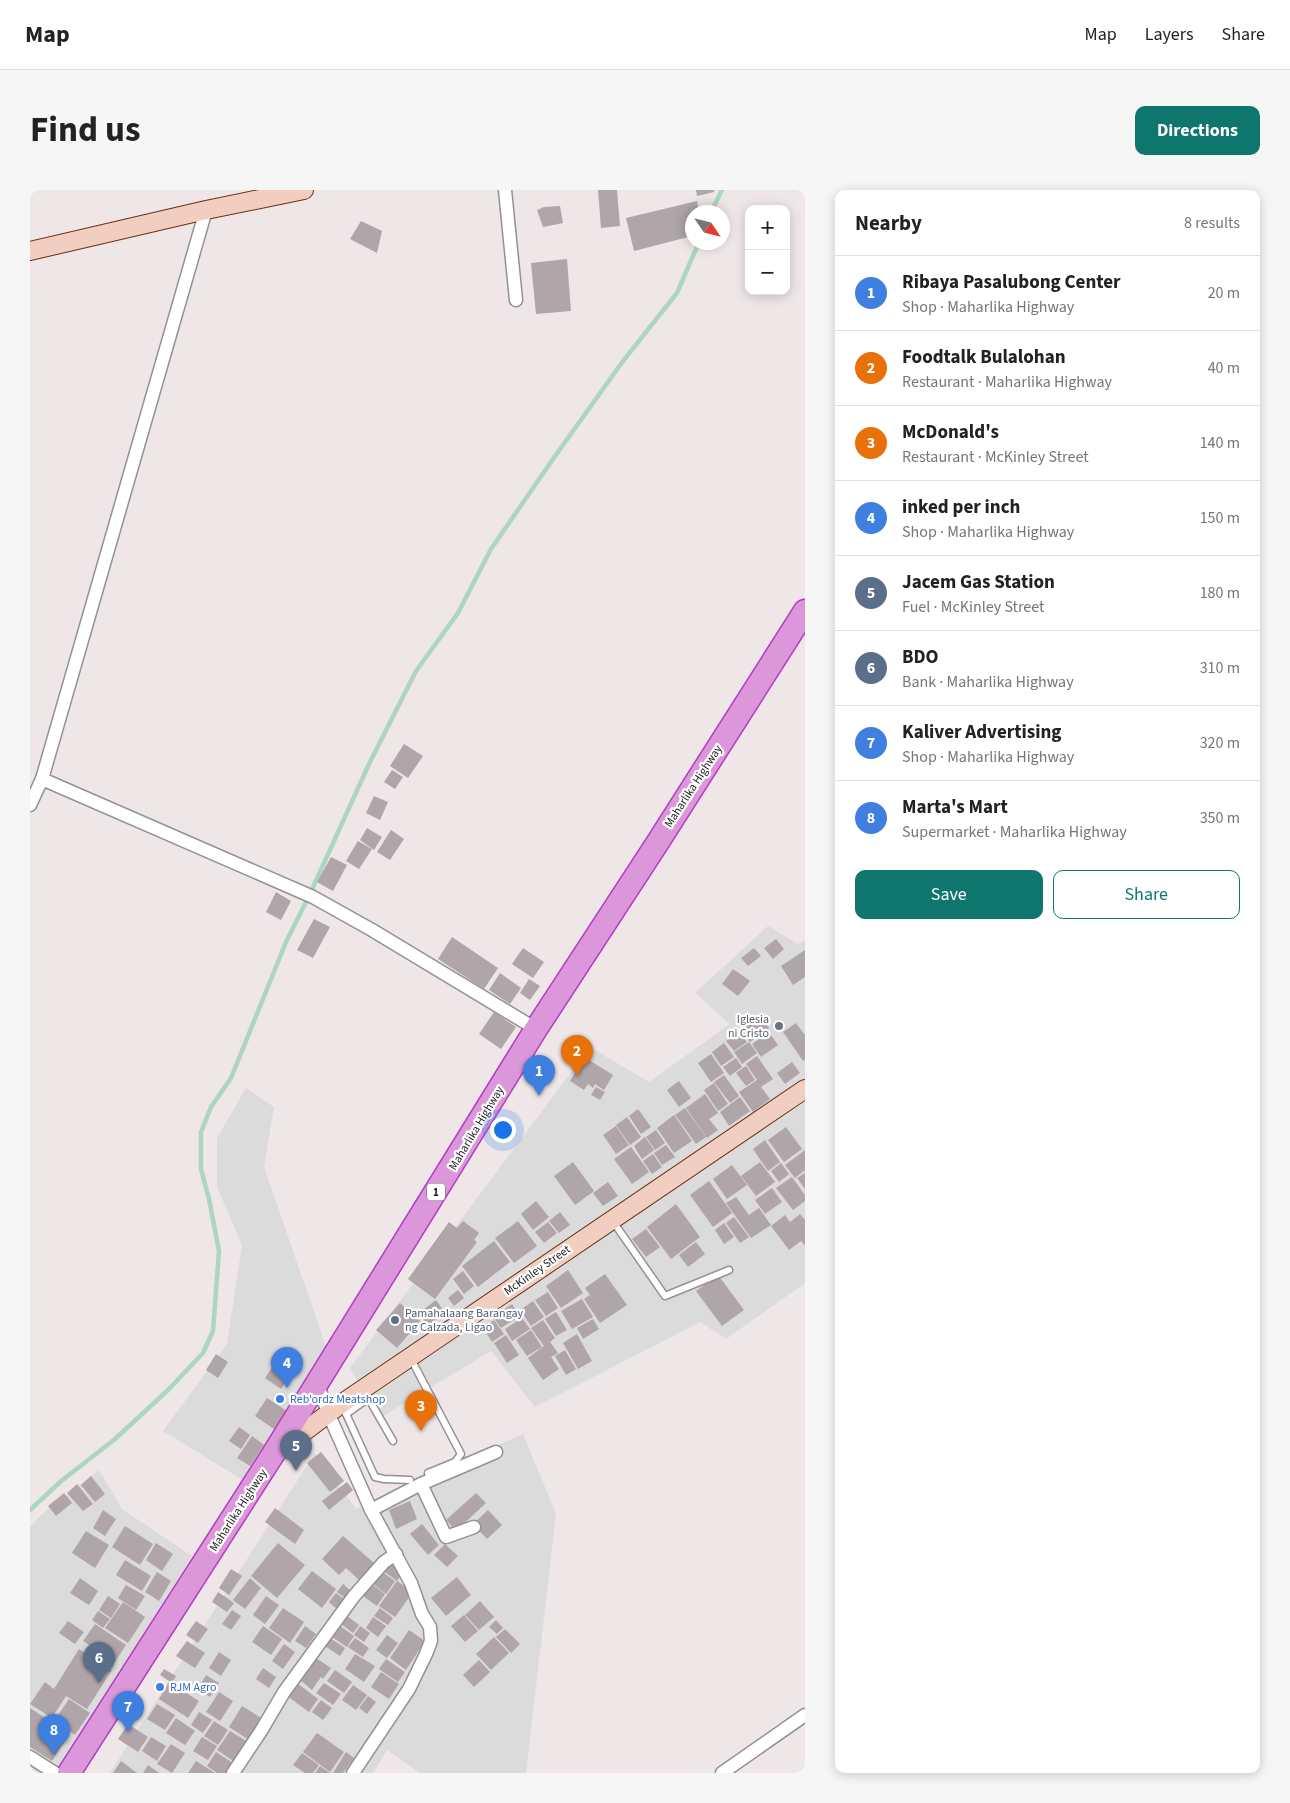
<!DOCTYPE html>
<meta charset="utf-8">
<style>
body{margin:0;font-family:"Source Sans 3",sans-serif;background:#f6f6f6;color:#222}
.controls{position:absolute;right:15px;top:15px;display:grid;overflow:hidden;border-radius:10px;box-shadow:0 2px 12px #0003}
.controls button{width:45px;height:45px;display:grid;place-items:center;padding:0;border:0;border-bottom:1px solid #e0e0e0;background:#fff;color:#222;font:25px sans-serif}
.compass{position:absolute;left:655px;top:15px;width:45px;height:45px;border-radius:50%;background:#fff;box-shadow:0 2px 12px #0003;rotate:125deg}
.you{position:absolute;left:472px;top:939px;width:18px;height:18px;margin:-12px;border:4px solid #fff;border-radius:50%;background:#1a73e8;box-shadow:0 0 0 8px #1a73e833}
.badge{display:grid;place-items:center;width:32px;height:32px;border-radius:50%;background:#0f766e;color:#fff;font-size:16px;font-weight:700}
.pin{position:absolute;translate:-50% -41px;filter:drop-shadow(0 1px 2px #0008)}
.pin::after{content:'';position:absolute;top:26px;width:18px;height:15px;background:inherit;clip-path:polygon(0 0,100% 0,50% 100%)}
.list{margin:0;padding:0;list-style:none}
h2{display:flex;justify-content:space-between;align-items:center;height:65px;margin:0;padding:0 20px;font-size:21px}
h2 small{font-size:16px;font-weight:400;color:#767676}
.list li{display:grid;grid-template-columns:32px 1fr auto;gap:15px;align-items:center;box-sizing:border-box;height:75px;padding:0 20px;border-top:1px solid #e0e0e0}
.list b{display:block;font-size:19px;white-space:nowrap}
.list p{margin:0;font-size:16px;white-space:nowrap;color:#767676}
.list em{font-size:16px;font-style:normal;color:#767676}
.actions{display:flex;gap:10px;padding:15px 20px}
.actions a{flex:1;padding:11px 0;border:1px solid #0f766e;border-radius:10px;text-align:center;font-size:18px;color:#0f766e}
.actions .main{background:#0f766e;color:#fff}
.map{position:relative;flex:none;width:775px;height:1583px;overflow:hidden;border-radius:10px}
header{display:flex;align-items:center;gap:30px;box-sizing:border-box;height:70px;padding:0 25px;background:#fff;border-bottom:1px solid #e0e0e0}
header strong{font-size:24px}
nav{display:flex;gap:28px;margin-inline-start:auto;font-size:18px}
.intro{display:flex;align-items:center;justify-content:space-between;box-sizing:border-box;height:120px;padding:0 30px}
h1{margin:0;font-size:35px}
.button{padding:12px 22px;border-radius:10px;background:#0f766e;color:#fff;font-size:18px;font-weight:700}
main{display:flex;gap:30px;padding:0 30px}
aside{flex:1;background:#fff;border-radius:10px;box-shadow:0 2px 12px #0003}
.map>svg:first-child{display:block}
</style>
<header>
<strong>Map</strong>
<nav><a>Map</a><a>Layers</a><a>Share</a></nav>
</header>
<div class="intro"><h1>Find us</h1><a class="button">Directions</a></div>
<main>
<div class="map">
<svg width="775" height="1583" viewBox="0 0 775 1583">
<rect width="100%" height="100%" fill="#eee6e7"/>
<g fill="#dcdbdc">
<polygon points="738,736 768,754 775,750 775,1093 696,1149 670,1132 505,1217 461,1161 350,1228 320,1178 560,857 619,892 700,834 665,803"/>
<polygon points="216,898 244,917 234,977 297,1159 216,1292 133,1241 197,1154 212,1055 187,997 187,948"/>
<polygon points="493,1244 526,1324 496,1583 390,1583 357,1560 343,1583 80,1583 285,1263 326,1319"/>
<polygon points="69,1280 92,1319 162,1366 26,1583 0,1583 0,1337 11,1325"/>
</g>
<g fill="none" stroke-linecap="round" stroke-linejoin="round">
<g stroke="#acd6bf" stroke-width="4.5">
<polyline points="681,22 692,0"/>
<polyline points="0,1320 30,1292 85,1249 137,1201 173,1163 183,1141 189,1061 179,1009 171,979 171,942 181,917 201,888 256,752 279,706 339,574 386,481 428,423 461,359 523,269 593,171 647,103 669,52"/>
</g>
</g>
<g fill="#b0a5a8">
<polygon points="568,0 587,0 590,36 571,38"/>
<polygon points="666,0 684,0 684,2 667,6"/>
<polygon points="667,11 669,22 662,22 662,46 604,61 596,28"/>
<polygon points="530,16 533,33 513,37 507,20 514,17"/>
<polygon points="331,31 352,41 347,63 320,49"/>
<polygon points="537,69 541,121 506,124 501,73"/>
<polygon points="374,554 393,566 378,588 360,576"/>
<polygon points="362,580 373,587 365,599 354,592"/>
<polygon points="344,606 358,612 350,630 336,623"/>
<polygon points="337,638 352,647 344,660 330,650"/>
<polygon points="361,640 374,649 360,670 347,662"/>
<polygon points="328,651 342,659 329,679 316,671"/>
<polygon points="301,667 317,675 303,701 287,692"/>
<polygon points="246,702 261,711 251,730 236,722"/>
<polygon points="284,729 300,737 283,768 267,760"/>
<polygon points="422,747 468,778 454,799 408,769"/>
<polygon points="746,749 754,759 743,769 734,758"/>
<polygon points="493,758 514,772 503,788 482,774"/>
<polygon points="724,758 731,766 718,776 711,768"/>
<polygon points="775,760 775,787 763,795 751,776"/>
<polygon points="703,779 720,791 708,806 692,794"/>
<polygon points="470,783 491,798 480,814 459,800"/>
<polygon points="499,789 510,796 500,810 490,803"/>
<polygon points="464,822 486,837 471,859 449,844"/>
<polygon points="731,826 739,838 720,852 711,840"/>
<polygon points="766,833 775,845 775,870 773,871 753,842"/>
<polygon points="709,842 717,852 704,861 696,851"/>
<polygon points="739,842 748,855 731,867 722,854"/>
<polygon points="719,852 727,863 712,874 704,862"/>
<polygon points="694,853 704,867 691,876 682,862"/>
<polygon points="681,864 694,883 681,892 668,873"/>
<polygon points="727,866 743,889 731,897 740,909 723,922 709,902 727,890 716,874"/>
<polygon points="554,867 583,885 574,900 565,894 563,898 558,894 554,900 540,891"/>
<polygon points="706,868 712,877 700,886 693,877"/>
<polygon points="762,872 770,883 755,894 747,883"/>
<polygon points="716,876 725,890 716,896 706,883"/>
<polygon points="694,885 709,906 700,913 684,892"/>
<polygon points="649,891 661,908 649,917 637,900"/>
<polygon points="684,893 698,914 688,921 674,900"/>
<polygon points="566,897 575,902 570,910 561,905"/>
<polygon points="675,904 688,923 679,929 688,940 677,948 656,918"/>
<polygon points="710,907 720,921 699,936 690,922"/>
<polygon points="655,918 676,947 666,954 645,925"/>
<polygon points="608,919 621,937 611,944 599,926"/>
<polygon points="644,925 662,951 644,963 627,938"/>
<polygon points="597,927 611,947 600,955 586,935"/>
<polygon points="586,936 599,955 586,964 573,945"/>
<polygon points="756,937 772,959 754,972 738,950"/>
<polygon points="626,940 635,953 625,960 616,947"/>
<polygon points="615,947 624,960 612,969 604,956"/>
<polygon points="735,950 750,972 738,981 723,959"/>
<polygon points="636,955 645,967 632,975 624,963"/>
<polygon points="601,957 619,982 602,994 584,969"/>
<polygon points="775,960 775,980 765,988 755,975"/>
<polygon points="623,964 632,977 622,984 613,971"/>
<polygon points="543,972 564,1001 545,1015 524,986"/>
<polygon points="730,972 745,992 726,1006 711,986"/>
<polygon points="751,973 759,984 749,992 741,981"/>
<polygon points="702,975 717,995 697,1009 683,989"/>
<polygon points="775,983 775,999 767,988"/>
<polygon points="762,987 775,1005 775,1011 763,1020 746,998"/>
<polygon points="679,991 702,1023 683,1037 660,1005"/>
<polygon points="578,992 588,1006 573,1016 563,1003"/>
<polygon points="742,998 752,1012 735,1024 725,1010"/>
<polygon points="706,1007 719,1025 729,1018 741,1035 721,1048 696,1013"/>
<polygon points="506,1011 519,1027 503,1040 491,1024"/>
<polygon points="646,1014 670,1047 641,1069 617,1037"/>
<polygon points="530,1022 540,1035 529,1043 519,1031"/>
<polygon points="770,1024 775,1030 775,1054 774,1055 771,1051 759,1060 741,1036 755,1025 760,1032"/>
<polygon points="704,1027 719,1047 710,1053 696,1033"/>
<polygon points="433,1031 449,1043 444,1050 447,1052 405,1109 378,1089 419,1032 427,1038"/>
<polygon points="488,1031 507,1056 484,1073 465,1048"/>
<polygon points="518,1032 527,1043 514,1053 505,1042"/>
<polygon points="694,1033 704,1047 694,1054 685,1040"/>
<polygon points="616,1039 630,1057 616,1067 602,1049"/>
<polygon points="464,1051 480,1072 448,1097 432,1076"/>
<polygon points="666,1052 675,1064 658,1077 649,1065"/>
<polygon points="538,1080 553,1103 531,1118 516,1096"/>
<polygon points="433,1081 444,1096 434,1104 423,1089"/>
<polygon points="575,1084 597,1115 570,1133 554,1109 560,1105 555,1098"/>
<polygon points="688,1085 714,1120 692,1136 666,1101"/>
<polygon points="428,1100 434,1108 424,1116 418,1108"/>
<polygon points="518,1102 528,1118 516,1126 505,1110"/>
<polygon points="552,1109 563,1127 542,1139 531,1121"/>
<polygon points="406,1110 415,1123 398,1136 389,1123"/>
<polygon points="503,1111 514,1127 501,1136 490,1120"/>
<polygon points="370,1113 390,1131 367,1158 346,1140"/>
<polygon points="482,1114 490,1126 471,1138 463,1127"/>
<polygon points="526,1122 537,1140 526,1146 515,1129"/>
<polygon points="492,1128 500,1139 482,1151 475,1139"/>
<polygon points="563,1129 569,1139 553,1149 547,1138"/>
<polygon points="464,1130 474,1144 462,1152 453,1138"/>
<polygon points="513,1130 525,1148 520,1152 528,1163 521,1167 529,1179 513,1190 498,1168 514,1156 501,1138"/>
<polygon points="501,1140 512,1157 497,1166 486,1150"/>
<polygon points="547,1144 562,1171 548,1179 533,1153"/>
<polygon points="476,1145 489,1165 477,1173 464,1153"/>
<polygon points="535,1160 546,1179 536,1185 525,1166"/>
<polygon points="186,1164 198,1172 188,1188 176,1180"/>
<polygon points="249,1167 265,1178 251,1199 235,1188"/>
<polygon points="237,1208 257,1221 244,1239 225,1226"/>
<polygon points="209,1237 220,1245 211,1259 199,1251"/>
<polygon points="222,1246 234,1255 220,1276 207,1268"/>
<polygon points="291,1262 314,1291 300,1302 277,1273"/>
<polygon points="61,1286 75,1304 65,1312 51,1295"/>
<polygon points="317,1292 323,1300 299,1320 292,1311"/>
<polygon points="47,1294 63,1314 53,1321 37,1303"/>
<polygon points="34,1303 42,1313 26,1326 18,1316"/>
<polygon points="446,1303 456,1313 426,1341 416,1330"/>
<polygon points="380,1311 387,1329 366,1339 359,1320"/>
<polygon points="245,1318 274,1340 265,1354 235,1332"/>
<polygon points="73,1320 86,1329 75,1346 63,1338"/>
<polygon points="458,1320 472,1335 457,1349 443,1334"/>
<polygon points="392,1334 409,1355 398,1365 380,1344"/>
<polygon points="95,1336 123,1354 110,1375 82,1357"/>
<polygon points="56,1341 79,1355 65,1378 42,1363"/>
<polygon points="313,1346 344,1373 329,1390 316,1378 309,1385 292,1369"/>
<polygon points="126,1353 143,1364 132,1381 116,1370"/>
<polygon points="248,1353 275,1375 247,1408 221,1386"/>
<polygon points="415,1354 428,1366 417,1377 404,1365"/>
<polygon points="95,1370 121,1386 112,1401 86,1385"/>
<polygon points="364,1373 371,1385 367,1391 352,1380"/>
<polygon points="201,1379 212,1386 199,1405 189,1398"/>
<polygon points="282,1381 306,1399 292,1418 268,1399"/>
<polygon points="351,1381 365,1391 356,1404 342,1393"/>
<polygon points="127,1382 141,1391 129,1411 115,1402"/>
<polygon points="427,1387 441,1405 416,1426 401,1408"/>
<polygon points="50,1388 68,1401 59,1415 40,1403"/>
<polygon points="220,1388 231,1398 215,1419 203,1410"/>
<polygon points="367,1391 383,1402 365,1427 349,1416"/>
<polygon points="313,1394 321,1401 315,1408 307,1402"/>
<polygon points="342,1394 355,1404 347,1416 333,1406"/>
<polygon points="96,1395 115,1406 106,1420 88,1408"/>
<polygon points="188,1402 204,1413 197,1422 182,1412"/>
<polygon points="306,1403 314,1409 307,1419 299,1412"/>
<polygon points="78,1406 90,1414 81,1428 69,1420"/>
<polygon points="236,1406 249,1415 235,1434 223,1425"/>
<polygon points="450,1411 464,1427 449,1440 435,1425"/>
<polygon points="93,1412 115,1427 98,1453 75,1438"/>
<polygon points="253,1418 274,1432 260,1453 239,1438"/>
<polygon points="350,1418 363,1428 358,1435 344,1426"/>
<polygon points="202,1420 211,1426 201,1440 192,1434"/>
<polygon points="68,1421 80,1429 73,1438 62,1430"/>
<polygon points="434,1425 448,1441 435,1452 421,1436"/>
<polygon points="317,1426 329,1435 323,1443 311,1434"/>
<polygon points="343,1427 356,1436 348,1447 336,1438"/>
<polygon points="466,1430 473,1438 467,1444 459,1437"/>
<polygon points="38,1431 54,1442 45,1454 29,1443"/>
<polygon points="166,1431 178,1439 168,1453 156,1445"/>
<polygon points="65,1434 96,1455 85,1472 53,1451"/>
<polygon points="233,1436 252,1449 241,1465 222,1452"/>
<polygon points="275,1436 286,1444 276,1458 265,1451"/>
<polygon points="310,1436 324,1446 317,1457 302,1447"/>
<polygon points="330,1436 340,1443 334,1452 324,1445"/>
<polygon points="475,1439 490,1454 481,1463 466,1447"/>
<polygon points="379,1440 395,1451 376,1480 360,1468"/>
<polygon points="357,1445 368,1453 357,1468 346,1460"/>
<polygon points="464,1447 479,1463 461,1480 446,1464"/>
<polygon points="300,1448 315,1458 310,1466 295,1456"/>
<polygon points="325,1448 339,1458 333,1467 318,1457"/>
<polygon points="157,1451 175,1463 165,1478 146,1466"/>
<polygon points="254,1454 265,1462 253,1479 242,1471"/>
<polygon points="49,1459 82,1480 57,1519 36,1506 22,1528 0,1514 15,1492 24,1499"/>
<polygon points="189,1462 201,1470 191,1486 179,1478"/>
<polygon points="325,1464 345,1476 334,1492 315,1479"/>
<polygon points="286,1468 301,1478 293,1489 291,1487 282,1500 270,1490"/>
<polygon points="356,1469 375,1482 368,1492 349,1479"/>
<polygon points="449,1470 460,1482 444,1497 433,1485"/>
<polygon points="233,1478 246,1487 239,1498 226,1489"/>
<polygon points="134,1479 146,1486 142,1493 130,1485"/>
<polygon points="305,1480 322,1492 314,1503 297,1491"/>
<polygon points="351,1482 369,1494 359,1509 341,1497"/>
<polygon points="176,1485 189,1493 180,1507 168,1499"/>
<polygon points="139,1492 169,1511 158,1528 129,1509"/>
<polygon points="267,1493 288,1509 279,1522 257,1506"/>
<polygon points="294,1493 311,1504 303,1515 286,1503"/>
<polygon points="323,1495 337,1505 326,1520 312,1510"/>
<polygon points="189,1502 203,1511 190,1531 176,1522"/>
<polygon points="338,1506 346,1512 337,1524 329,1518"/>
<polygon points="39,1509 60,1523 45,1545 24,1531"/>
<polygon points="291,1510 302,1518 293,1530 282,1522"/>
<polygon points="127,1514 145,1525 135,1540 117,1529"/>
<polygon points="212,1516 233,1529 219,1550 199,1537"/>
<polygon points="0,1518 40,1544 22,1571 0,1557"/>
<polygon points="169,1522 182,1530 173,1543 161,1535"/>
<polygon points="146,1528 165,1541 155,1555 136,1543"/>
<polygon points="184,1531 198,1540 188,1555 174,1546"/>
<polygon points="98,1534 118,1547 108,1562 88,1549"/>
<polygon points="200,1541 218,1552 205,1572 187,1560"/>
<polygon points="287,1543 314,1562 300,1582 273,1562"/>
<polygon points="121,1547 136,1556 127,1571 112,1561"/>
<polygon points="172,1547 187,1556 178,1570 163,1561"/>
<polygon points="141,1554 155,1563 142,1583 127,1574"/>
<polygon points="186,1562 203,1573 197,1583 187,1583 177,1576"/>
<polygon points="316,1562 324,1568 313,1583 303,1583"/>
<polygon points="272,1563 289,1575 283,1583 275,1583 263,1575"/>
<polygon points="91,1571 107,1583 83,1583"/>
<polygon points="166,1571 185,1583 158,1583"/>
<polygon points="118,1575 129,1583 113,1583"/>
<polygon points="290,1576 300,1583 285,1583"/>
</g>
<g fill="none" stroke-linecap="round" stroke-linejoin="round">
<defs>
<g id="lane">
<polyline points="582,1030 635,1106 699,1080"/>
<polyline points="381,1169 431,1264 425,1272 398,1283"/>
<polyline points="312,1215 345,1287 354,1289 380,1290"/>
<polyline points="316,1224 336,1210 340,1211 363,1251"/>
</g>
<g id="street">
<polyline points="475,0 486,110"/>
<path d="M12,589c54,-190 111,-379 164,-569"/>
<polyline points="0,615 12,589 283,707 342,740 506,839"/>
<polyline points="287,1193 299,1225 341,1320 381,1393 392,1424 400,1437 401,1451 396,1464 379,1499 323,1583"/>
<polyline points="391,1294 416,1347 444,1337"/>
<polyline points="341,1320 391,1294 466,1262"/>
<polyline points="0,1567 25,1583"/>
<polyline points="203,1583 231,1541 254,1502 324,1406 354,1372 366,1364"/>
<polyline points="692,1583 775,1525"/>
</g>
<g id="secondary">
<polyline points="0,61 176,20 274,0"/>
<polyline points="246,1263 311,1214 775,899"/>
</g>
<polyline id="highway" points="39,1583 242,1266 506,839 628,652 775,421"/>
</defs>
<use href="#lane" stroke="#929292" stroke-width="9"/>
<use href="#street" stroke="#929292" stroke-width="15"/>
<use href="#secondary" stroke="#682f13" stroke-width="20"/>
<use href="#highway" stroke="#b33bc4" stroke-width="25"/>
<use href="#lane" stroke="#fff" stroke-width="6"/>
<use href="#street" stroke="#fff" stroke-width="12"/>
<use href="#secondary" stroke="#f1cec0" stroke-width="18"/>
<use href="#highway" stroke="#db97d9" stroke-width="22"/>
</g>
<circle fill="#6b7280" stroke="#fff" stroke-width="2" cx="749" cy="836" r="5"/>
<circle fill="#5c6f8a" stroke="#fff" stroke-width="2" cx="365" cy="1130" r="5"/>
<g fill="#3f7fe0" stroke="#fff" stroke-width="2">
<circle cx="250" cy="1209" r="5"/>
<circle cx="130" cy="1497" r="5"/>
</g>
<g text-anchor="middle" stroke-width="4.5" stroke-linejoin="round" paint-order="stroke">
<rect fill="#fff" stroke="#626262" stroke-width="1" x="397" y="993.5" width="18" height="17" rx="4"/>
<g font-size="11" font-weight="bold" fill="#1e1e1e">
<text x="406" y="1006">1</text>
</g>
<g font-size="12" fill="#1e1e1e" stroke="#fff">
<text transform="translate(663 596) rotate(-57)" y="4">Maharlika Highway</text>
<text transform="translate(446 938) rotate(-59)" y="4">Maharlika Highway</text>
<text transform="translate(507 1080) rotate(-35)" y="4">McKinley Street</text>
<text transform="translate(208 1320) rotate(-57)" y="4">Maharlika Highway</text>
</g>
<g font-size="12" fill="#5b616d" stroke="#fff" text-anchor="end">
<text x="739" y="833">Iglesia<tspan x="739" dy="14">ni Cristo</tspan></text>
</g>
<g font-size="12" fill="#4e5e75" stroke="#fff" text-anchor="start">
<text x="375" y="1127">Pamahalaang Barangay<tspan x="375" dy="14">ng Calzada, Ligao</tspan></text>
</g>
<g font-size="12" fill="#366cbe" stroke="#fff" text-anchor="start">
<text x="260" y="1213">Reb'ordz Meatshop</text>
<text x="140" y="1501">RJM Agro</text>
</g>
</g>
</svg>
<div class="controls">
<button>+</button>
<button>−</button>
</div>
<svg class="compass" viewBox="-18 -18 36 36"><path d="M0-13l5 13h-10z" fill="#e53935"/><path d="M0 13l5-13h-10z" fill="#767676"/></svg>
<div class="you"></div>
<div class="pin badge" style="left:509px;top:906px;background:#3f7fe0">1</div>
<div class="pin badge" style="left:547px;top:886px;background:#e8710a">2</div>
<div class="pin badge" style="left:391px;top:1241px;background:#e8710a">3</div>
<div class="pin badge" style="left:257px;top:1198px;background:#3f7fe0">4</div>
<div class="pin badge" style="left:266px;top:1281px;background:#5c6f8a">5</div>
<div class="pin badge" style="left:69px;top:1493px;background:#5c6f8a">6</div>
<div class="pin badge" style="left:98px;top:1542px;background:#3f7fe0">7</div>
<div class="pin badge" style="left:24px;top:1565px;background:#3f7fe0">8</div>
</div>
<aside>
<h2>Nearby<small>8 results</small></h2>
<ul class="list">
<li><span class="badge" style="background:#3f7fe0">1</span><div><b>Ribaya Pasalubong Center</b><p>Shop · Maharlika Highway</p></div><em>20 m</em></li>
<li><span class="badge" style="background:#e8710a">2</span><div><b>Foodtalk Bulalohan</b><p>Restaurant · Maharlika Highway</p></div><em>40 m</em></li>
<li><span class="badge" style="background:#e8710a">3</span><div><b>McDonald's</b><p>Restaurant · McKinley Street</p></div><em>140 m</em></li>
<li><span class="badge" style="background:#3f7fe0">4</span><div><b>inked per inch</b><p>Shop · Maharlika Highway</p></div><em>150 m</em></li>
<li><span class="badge" style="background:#5c6f8a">5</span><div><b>Jacem Gas Station</b><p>Fuel · McKinley Street</p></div><em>180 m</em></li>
<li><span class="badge" style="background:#5c6f8a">6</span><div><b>BDO</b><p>Bank · Maharlika Highway</p></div><em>310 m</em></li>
<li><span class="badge" style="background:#3f7fe0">7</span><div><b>Kaliver Advertising</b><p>Shop · Maharlika Highway</p></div><em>320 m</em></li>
<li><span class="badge" style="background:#3f7fe0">8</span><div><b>Marta's Mart</b><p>Supermarket · Maharlika Highway</p></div><em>350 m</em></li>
</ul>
<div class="actions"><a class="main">Save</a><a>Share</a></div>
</aside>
</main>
